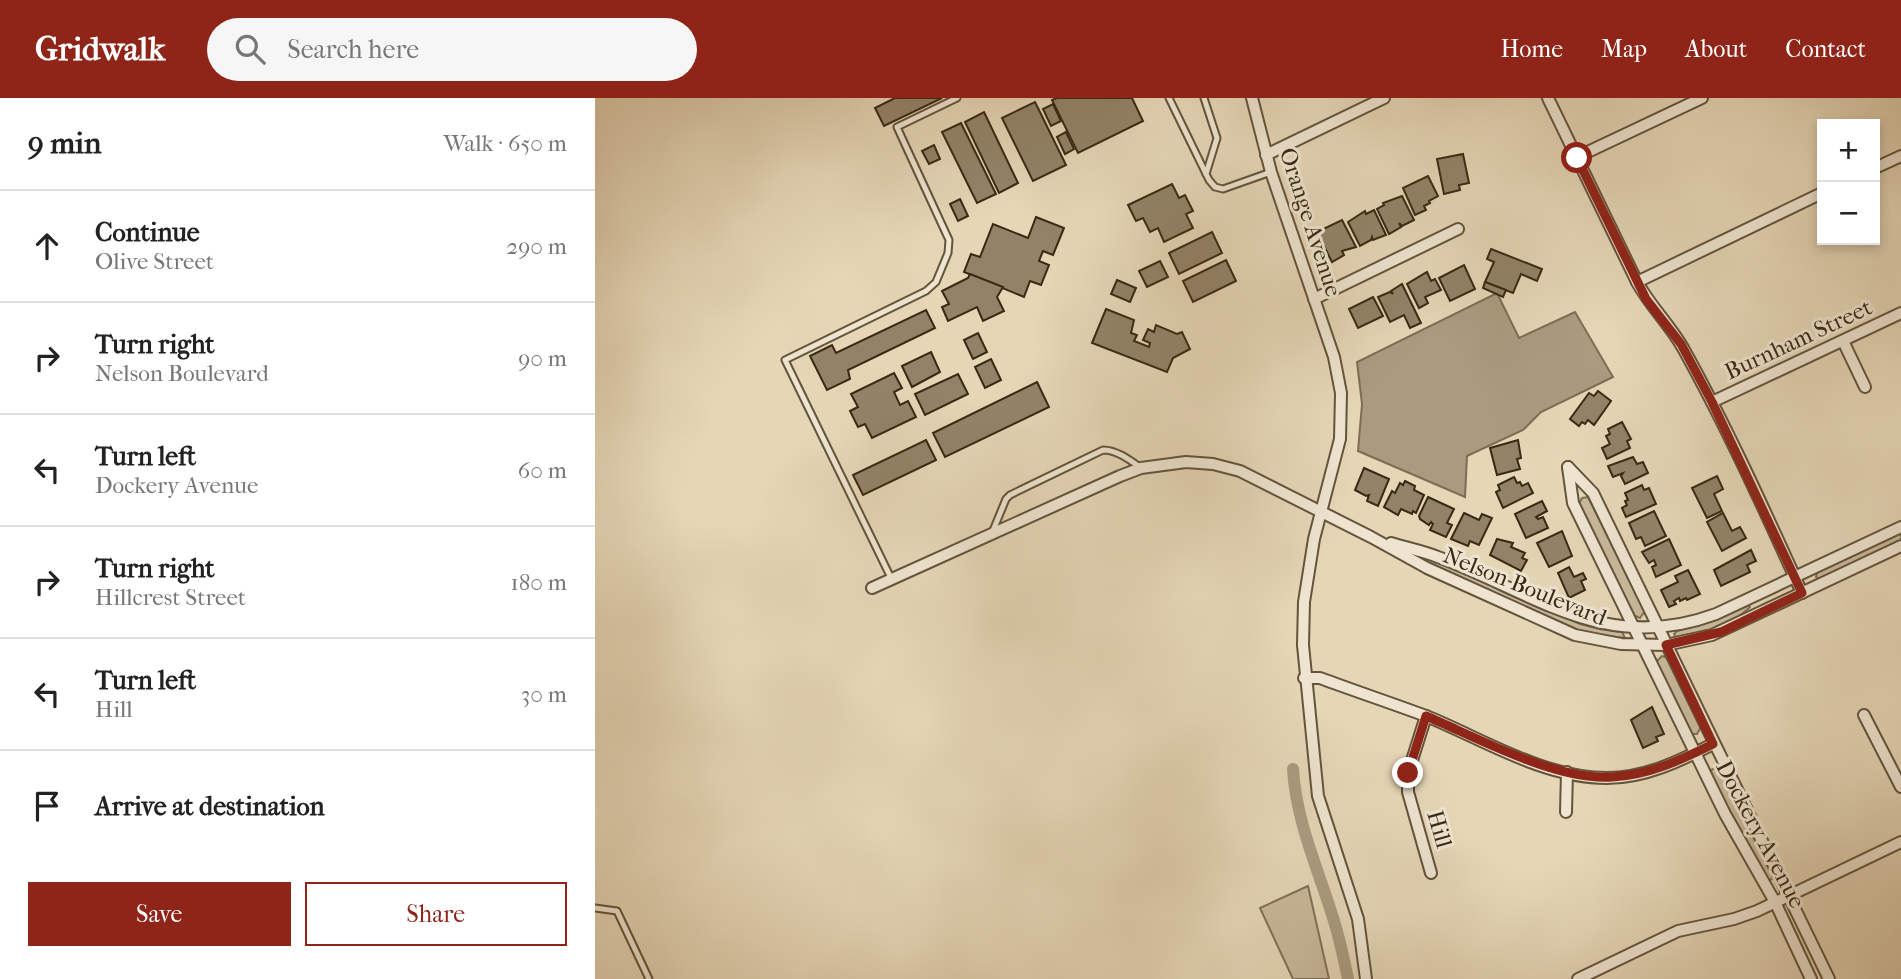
<!DOCTYPE html>
<meta charset="utf-8">
<style>
body{margin:0;font-family:"IM FELL French Canon",serif;background:#f6f6f6;color:#222}
.controls{position:absolute;right:21px;top:21px;display:grid;overflow:hidden;border-radius:0px;box-shadow:0 4px 10px #0003}
.controls button{width:63px;height:63px;display:grid;place-items:center;padding:0;border:0;border-bottom:2px solid #e0e0e0;background:#fff;color:#222;font:35px sans-serif}
.stop{position:absolute;width:21px;height:21px;margin:-16px;border:5px solid #8f2418;border-radius:50%;background:#fff}
.stop.end{background:#8f2418;border-color:#fff;box-shadow:0 2px 7px #0008}
.list{margin:0;padding:0;list-style:none}
h2{display:flex;justify-content:space-between;align-items:center;height:91px;margin:0;padding:0 28px;font-size:30px}
h2 small{font-size:23px;font-weight:400;color:#767676}
.list li{display:grid;grid-template-columns:46px 1fr auto;gap:21px;align-items:center;box-sizing:border-box;height:112px;padding:0 28px;border-top:2px solid #e0e0e0}
.list b{display:block;font-size:26px;white-space:nowrap}
.list p{margin:0;font-size:23px;white-space:nowrap;color:#767676}
.list em{font-size:23px;font-style:normal;color:#767676}
.actions{display:flex;gap:14px;padding:21px 28px}
.actions a{flex:1;padding:16px 0;border:2px solid #8f2418;border-radius:0px;text-align:center;font-size:24px;color:#8f2418}
.actions .main{background:#8f2418;color:#fff}
.icon{flex:none;width:38px;height:38px;fill:none;stroke:currentColor;stroke-width:2;stroke-linecap:round;stroke-linejoin:round}
.map{position:relative;flex:none;width:1306px;height:881px;overflow:hidden}
header{display:flex;align-items:center;gap:42px;box-sizing:border-box;height:98px;padding:0 35px;background:#8f2418;color:#fff}
header strong{font-size:33px}
nav{display:flex;gap:38px;margin-inline-start:auto;font-size:24px}
.search{width:490px;height:63px;background:#f6f6f6;display:flex;align-items:center;gap:18px;box-sizing:border-box;padding:0 24px;border-radius:38px;color:#767676;font-size:26px}
main{display:flex}
aside{flex:1;background:#fff}
.map>svg:first-child{display:block}
</style>
<header>
<strong>Gridwalk</strong>
<div class="search"><svg class="icon" aria-label="search" viewBox="0 0 24 24"><circle cx="10" cy="10" r="6"/><path d="M15 15l6 6"/></svg>Search here</div>
<nav><a>Home</a><a>Map</a><a>About</a><a>Contact</a></nav>
</header>
<main>
<aside>
<h2>9 min<small>Walk · 650 m</small></h2>
<ul class="list">
<li><svg class="icon" aria-label="ahead" viewBox="0 0 24 24"><path d="M12 20V5M6 11l6-6 6 6"/></svg><div><b>Continue</b><p>Olive Street</p></div><em>290 m</em></li>
<li><svg class="icon" aria-label="right" viewBox="0 0 24 24"><path d="M7 20v-9h11M14 6l5 5-5 5"/></svg><div><b>Turn right</b><p>Nelson Boulevard</p></div><em>90 m</em></li>
<li><svg class="icon" aria-label="left" viewBox="0 0 24 24"><path d="M17 20v-9H6M10 6l-5 5 5 5"/></svg><div><b>Turn left</b><p>Dockery Avenue</p></div><em>60 m</em></li>
<li><svg class="icon" aria-label="right" viewBox="0 0 24 24"><path d="M7 20v-9h11M14 6l5 5-5 5"/></svg><div><b>Turn right</b><p>Hillcrest Street</p></div><em>180 m</em></li>
<li><svg class="icon" aria-label="left" viewBox="0 0 24 24"><path d="M17 20v-9H6M10 6l-5 5 5 5"/></svg><div><b>Turn left</b><p>Hill</p></div><em>30 m</em></li>
<li><svg class="icon" aria-label="arrive" viewBox="0 0 24 24"><path d="M6 21V4h12l-3 4 3 4H6"/></svg><div><b>Arrive at destination</b></div></li>
</ul>
<div class="actions"><a class="main">Save</a><a>Share</a></div>
</aside>
<div class="map">
<svg width="1306" height="881" viewBox="0 0 1306 881">
<rect width="100%" height="100%" fill="#e5d6b6"/>
<filter id="stains"><feTurbulence type="fractalNoise" baseFrequency=".00286" numOctaves="4"/><feColorMatrix values="0 0 0 0 .2 0 0 0 0 .09 0 0 0 0 .02 0 0 0 .5 -.17"/></filter>
<radialGradient id="worn" r=".72"><stop offset=".6" stop-color="#630" stop-opacity="0"/><stop offset="1" stop-color="#630" stop-opacity=".3"/></radialGradient>
<g fill="#c8b99a" stroke="#807157" stroke-width="2">
<polygon points="993,399 1050,513 1045,520 1038,517 984,406 987,400"/>
<polygon points="1306,434 1306,443 1225,481 1221,479 1222,474"/>
<polygon points="811,455 842,464 985,526 1004,531 1027,534 1030,540 984,534"/>
<path d="M1154,507l1,2c-20,20 -47,26 -73,31l-3,-4 3,-3 36,-10z"/>
<polygon points="1067,558 1073,560 1106,629 1102,636 1096,636 1061,564"/>
<polygon points="1124,668 1179,780 1173,783 1137,720 1114,673"/>
<polygon points="713,788 734,881 698,881 665,810"/>
</g>
<polygon fill="#aa9b7f" stroke="#7c6d54" stroke-width="2" points="902,195 924,240 980,214 1018,279 946,314 928,332 872,358 870,399 763,353 767,306 762,264"/>
<g fill="none" stroke-linecap="round" stroke-linejoin="round">
<path stroke="#aa9b7f" stroke-width="12" d="M698,671c3,53 26,102 41,152 6,19 10,39 14,58"/>
</g>
<g fill="#928368" stroke="#382914" stroke-width="2">
<polygon points="300,0 347,0 289,28 280,10"/>
<polygon points="462,0 537,0 548,23 483,55 457,2"/>
<polygon points="440,4 471,67 438,83 407,20"/>
<polygon points="458,6 466,23 456,28 448,11"/>
<polygon points="389,14 423,85 404,95 370,24"/>
<polygon points="366,25 401,96 382,105 347,34"/>
<polygon points="471,34 479,51 470,56 462,39"/>
<polygon points="339,47 345,61 334,66 327,53"/>
<polygon points="868,56 874,85 864,87 865,92 849,96 842,61"/>
<polygon points="833,78 843,98 834,103 835,105 829,108 831,112 820,117 808,90"/>
<polygon points="577,86 584,100 590,97 598,113 591,116 598,130 569,144 563,130 555,134 548,120 541,123 533,107"/>
<polygon points="807,98 819,122 807,128 804,125 806,129 794,136 782,111 789,107 788,105"/>
<polygon points="365,101 373,118 363,123 355,106"/>
<polygon points="779,112 791,137 778,142 777,139 776,142 765,148 753,124 770,113 771,116"/>
<polygon points="441,119 469,130 458,157 448,153 444,163 454,167 446,187 435,183 429,199 369,174 376,156 385,159 398,126 433,140"/>
<polygon points="747,122 761,149 747,153 749,157 737,164 722,134"/>
<polygon points="617,134 627,155 584,176 574,155"/>
<polygon points="896,151 947,171 942,183 926,176 918,195 890,184 899,164 892,161"/>
<polygon points="631,162 641,183 598,204 588,183"/>
<polygon points="565,163 573,179 552,189 544,173"/>
<polygon points="869,167 880,191 855,203 844,180"/>
<polygon points="832,174 836,183 840,181 846,192 830,199 833,205 824,210 812,186"/>
<polygon points="375,176 408,189 402,199 409,213 388,223 382,209 353,223 347,209 354,206 347,193 373,180"/>
<polygon points="522,182 541,190 535,204 516,196"/>
<polygon points="890,184 911,192 908,199 888,190"/>
<polygon points="807,186 826,225 815,230 809,217 795,224 783,199 795,194 798,196 796,193"/>
<polygon points="778,199 788,218 763,230 754,211"/>
<polygon points="511,211 539,222 536,235 542,237 539,243 554,249 555,245 548,242 553,231 559,234 561,227 582,236 587,234 595,251 578,260 572,274 497,245"/>
<polygon points="331,212 340,230 253,272 255,281 232,292 215,258 237,247 241,255"/>
<polygon points="383,235 392,254 378,261 369,242"/>
<polygon points="336,254 345,274 317,289 307,268"/>
<polygon points="396,261 406,282 390,290 380,269"/>
<polygon points="299,275 307,290 299,294 305,307 313,303 321,319 277,340 270,326 263,329 255,313 263,309 256,296"/>
<polygon points="363,276 373,296 330,317 320,296"/>
<polygon points="442,284 454,309 350,359 338,335"/>
<polygon points="1003,293 1016,303 999,327 993,322 990,326 987,324 984,328 975,321 994,295 999,298"/>
<polygon points="1027,324 1036,341 1032,343 1035,350 1012,361 1007,350 1015,346 1011,338 1015,336 1013,331"/>
<polygon points="331,342 341,362 268,397 258,377"/>
<polygon points="923,342 926,360 922,361 925,371 902,377 895,350"/>
<polygon points="1038,359 1042,366 1048,364 1053,375 1030,386 1026,378 1028,375 1018,379 1013,368"/>
<polygon points="769,370 794,381 783,408 772,403 774,397 771,398 760,392"/>
<polygon points="1122,378 1128,391 1119,396 1127,413 1112,420 1097,390"/>
<polygon points="919,379 922,385 925,384 927,388 933,385 938,395 908,410 901,394 905,392 903,387"/>
<polygon points="810,383 820,388 819,392 829,397 821,415 818,413 817,416 806,411 803,417 789,409 797,393 800,395 805,385 808,387"/>
<polygon points="1047,387 1049,392 1054,390 1061,406 1031,419 1027,410 1032,407 1030,403 1033,402 1030,395"/>
<polygon points="833,399 859,411 852,425 857,427 851,439 835,432 838,426 836,424 834,427 825,421 824,418"/>
<polygon points="947,403 952,413 941,419 943,421 948,419 953,430 931,440 920,416"/>
<polygon points="1059,413 1071,438 1050,448 1046,439 1041,441 1034,425"/>
<polygon points="869,415 884,422 887,416 897,420 884,447 875,443 873,448 856,441"/>
<polygon points="1128,415 1137,433 1145,429 1151,440 1127,453 1112,424"/>
<polygon points="967,433 977,458 954,469 942,445"/>
<polygon points="902,441 918,445 916,449 930,455 927,460 932,462 926,473 895,457"/>
<polygon points="1074,441 1086,467 1061,479 1057,469 1061,467 1059,462 1054,465 1047,454"/>
<polygon points="1156,452 1161,463 1152,467 1155,474 1126,488 1119,472"/>
<polygon points="974,469 979,479 988,475 991,481 986,483 990,492 974,500 963,475"/>
<polygon points="1093,472 1105,496 1092,502 1091,500 1085,503 1084,500 1079,503 1081,506 1074,509 1066,492 1083,484 1080,478"/>
<polygon points="1057,609 1069,636 1061,639 1063,643 1048,650 1036,622"/>
</g>
<g fill="none" stroke-linecap="round" stroke-linejoin="round">
<defs>
<g id="service">
<polyline points="574,0 614,82 620,89 628,91 676,74"/>
<polyline points="609,0 622,40 611,76"/>
<path d="M397,435l14,-34 4,-4 93,-45c14,0 27,10 38,18"/>
<polyline points="296,480 190,262 331,193 341,184 353,155 354,142 302,29 362,0"/>
<polyline points="0,810 22,813 54,881"/>
</g>
<g id="minor">
<polyline points="657,0 676,74 739,259 746,295 745,341 719,441 709,504 708,547 723,698 763,821 771,881"/>
<path d="M953,0l89,184c13,24 33,43 46,66 44,79 82,163 119,245"/>
<polyline points="671,57 789,0"/>
<polyline points="982,59 1107,0"/>
<polyline points="1280,70 1306,58"/>
<polyline points="1042,184 1227,95"/>
<polyline points="719,201 863,131"/>
<polyline points="1248,243 1270,289"/>
<polyline points="1117,304 1306,215"/>
<polyline points="973,369 998,395 1234,881"/>
<polyline points="973,369 978,405 1130,716 1180,804 1216,881"/>
<path d="M796,445c16,5 32,8 47,14 97,36 168,98 278,57l185,-87"/>
<polyline points="277,490 525,378 546,370 591,364 618,366 645,373 776,439 832,470 980,537 1026,546 1071,547 1117,537 1306,448"/>
<path d="M709,580h16c35,13 71,25 106,38 57,23 117,62 181,62 38,0 73,-17 106,-34"/>
<polyline points="1269,617 1306,689"/>
<polyline points="831,618 813,675 813,694 836,775"/>
<polyline points="971,714 972,674"/>
<polyline points="983,881 1083,833 1139,821 1162,813 1306,744"/>
</g>
</defs>
<use href="#service" stroke="#63543c" stroke-width="9"/>
<use href="#minor" stroke="#63543c" stroke-width="14"/>
<use href="#service" stroke="#eee4d0" stroke-width="5"/>
<use href="#minor" stroke="#eee4d0" stroke-width="10"/>
</g>
<g fill="none" stroke-linecap="round" stroke-linejoin="round">
<path stroke="#8f2418" stroke-width="9" d="M813,675l18,-57c52,22 130,65 186,61 37,-2 69,-17 101,-33l-47,-99 55,-13 81,-39 -90,-191 -31,-58 -35,-45 -69,-141"/>
</g>
<g text-anchor="middle" stroke-width="6" stroke-linejoin="round" paint-order="stroke">
<g font-size="23" fill="#382914" stroke="#eee4d0">
<text transform="translate(716 124) rotate(72)" y="8">Orange Avenue</text>
<text transform="translate(1203 241) rotate(-25)" y="8">Burnham Street</text>
<text transform="translate(930 488) rotate(22)" y="8">Nelson Boulevard</text>
<text transform="translate(845 731) rotate(74)" y="8">Hill</text>
<text transform="translate(1166 736) rotate(62)" y="8">Dockery Avenue</text>
</g>
</g>
<rect width="100%" height="100%" filter="url(#stains)"/>
<rect width="100%" height="100%" fill="url(#worn)"/>
</svg>
<div class="controls">
<button>+</button>
<button>−</button>
</div>
<div class="stop" style="left:982px;top:60px"></div>
<div class="stop end" style="left:813px;top:675px"></div>
</div>
</main>
